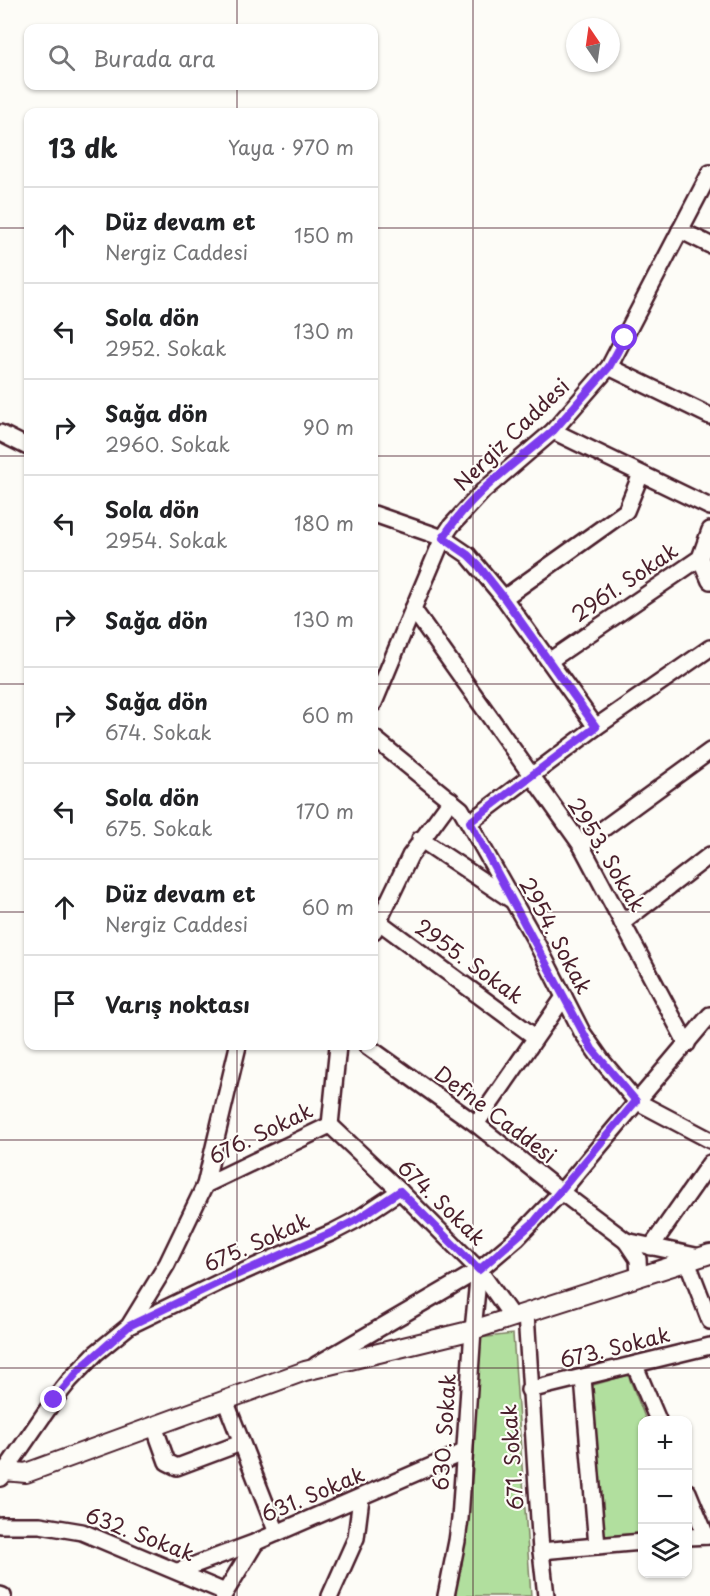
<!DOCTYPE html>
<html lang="tr">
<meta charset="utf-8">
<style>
body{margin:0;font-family:"Playpen Sans",sans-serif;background:#f6f6f6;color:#202124}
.controls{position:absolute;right:18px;bottom:18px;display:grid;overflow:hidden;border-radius:12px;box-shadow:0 2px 4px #0004}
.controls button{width:54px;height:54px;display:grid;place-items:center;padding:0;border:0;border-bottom:2px solid #e0e0e0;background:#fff;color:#202124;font:30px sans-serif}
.compass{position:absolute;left:566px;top:18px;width:54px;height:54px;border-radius:50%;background:#fff;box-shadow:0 2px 4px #0004;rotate:347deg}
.stop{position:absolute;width:18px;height:18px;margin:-14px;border:4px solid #7c3aed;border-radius:50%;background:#fff}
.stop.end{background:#7c3aed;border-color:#fff;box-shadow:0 2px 6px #0008}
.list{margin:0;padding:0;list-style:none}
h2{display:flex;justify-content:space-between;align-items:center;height:78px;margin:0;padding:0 24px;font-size:26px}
h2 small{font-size:20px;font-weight:400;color:#757577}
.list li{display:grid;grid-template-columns:39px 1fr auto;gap:18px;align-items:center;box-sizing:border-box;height:96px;padding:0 24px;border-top:2px solid #e0e0e0}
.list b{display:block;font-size:22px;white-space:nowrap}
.list p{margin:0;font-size:20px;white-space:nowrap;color:#757577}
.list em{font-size:20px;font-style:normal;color:#757577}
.icon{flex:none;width:33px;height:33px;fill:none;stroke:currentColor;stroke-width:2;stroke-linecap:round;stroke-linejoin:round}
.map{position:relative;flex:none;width:710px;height:1596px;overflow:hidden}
.search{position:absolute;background:#fff;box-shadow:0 2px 4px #0004;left:24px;top:24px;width:354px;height:66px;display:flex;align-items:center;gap:15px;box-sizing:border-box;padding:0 21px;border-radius:12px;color:#757577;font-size:22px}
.panel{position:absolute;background:#fff;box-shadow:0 2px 4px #0004;left:24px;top:108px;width:354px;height:942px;border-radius:12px}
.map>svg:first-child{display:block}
</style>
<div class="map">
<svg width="710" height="1596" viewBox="0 0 710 1596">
<rect width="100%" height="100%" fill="#fdfcf7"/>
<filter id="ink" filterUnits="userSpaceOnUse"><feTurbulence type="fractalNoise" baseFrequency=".0167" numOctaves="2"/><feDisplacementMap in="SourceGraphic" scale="12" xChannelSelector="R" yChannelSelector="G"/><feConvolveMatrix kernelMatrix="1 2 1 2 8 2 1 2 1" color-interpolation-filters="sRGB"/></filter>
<g filter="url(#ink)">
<g fill="#b1df9e" stroke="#7e7f64" stroke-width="1.5">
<polygon points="513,1334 531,1596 454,1596 462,1564 479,1338"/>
<polygon points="628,1375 646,1420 642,1420 642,1533 604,1536 590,1386"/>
</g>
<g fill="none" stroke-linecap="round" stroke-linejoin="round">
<defs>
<g id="minor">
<polyline points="680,230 710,245"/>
<polyline points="609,367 710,416"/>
<polyline points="553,431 710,507"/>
<polyline points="0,433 28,447"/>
<polyline points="374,514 443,538 468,555 504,598 596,727"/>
<polyline points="700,558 710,581"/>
<polyline points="504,598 626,511 641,474"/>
<polyline points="413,609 581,845 687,1044"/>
<polyline points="549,661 700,558 710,530"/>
<polyline points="374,703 413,609 443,538 451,526 483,491 553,431 609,367 710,173"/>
<polyline points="374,738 461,809 534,938 582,1032 603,1062 636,1101 710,1140"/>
<polyline points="470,822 596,727 710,648"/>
<polyline points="420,839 510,899"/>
<polyline points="581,845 710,751"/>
<polyline points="378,921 535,1037"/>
<polyline points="622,923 710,855"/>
<polyline points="374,931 410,856 451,800"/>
<polyline points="367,1046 476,1124 561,1192 626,1241"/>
<polyline points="476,1124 564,997"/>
<polyline points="330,1125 400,1191 479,1270 513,1318"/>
<polyline points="205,1185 330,1125 338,1046"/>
<polyline points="651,1247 710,1163"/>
<polyline points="687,1261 710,1321"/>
<polyline points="639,1277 638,1259 626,1241 700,1257"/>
<polyline points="526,1314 541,1551 546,1596"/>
<polyline points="131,1325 220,1282 333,1232 356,1220 400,1191"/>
<polyline points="316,1365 479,1270 517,1238 561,1192 710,1015"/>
<polyline points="635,1366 658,1420"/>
<polyline points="583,1378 597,1546"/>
<polyline points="529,1390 710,1346"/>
<polyline points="225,1400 277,1533"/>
<polyline points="154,1426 167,1462 177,1467 241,1443"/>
<polyline points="5,1471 54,1400 70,1380 96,1353 129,1326 167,1264 205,1185 238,1046"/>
<polyline points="688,1492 706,1536"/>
<polyline points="0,1525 40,1525 82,1532 225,1592"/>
<polyline points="688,1537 710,1536"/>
<polyline points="541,1551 642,1542"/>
<polyline points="178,1571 256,1542 464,1452"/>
<polyline points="0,1595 3,1596"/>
<polyline points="223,1596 256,1542"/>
<polyline points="330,1596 356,1538 361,1498"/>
<polyline points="446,1596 457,1541 460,1519 473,1330 479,1270"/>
</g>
<polyline id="major" points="0,1477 5,1471 26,1473 305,1371 473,1330 710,1254"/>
</defs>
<use href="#minor" stroke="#4a1f2b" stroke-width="20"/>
<use href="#major" stroke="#4a1f2b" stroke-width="22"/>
<use href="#minor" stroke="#fdfcf7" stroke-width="15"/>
<use href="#major" stroke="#fdfcf7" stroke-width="18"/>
</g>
</g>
<g fill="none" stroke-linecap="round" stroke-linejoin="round" filter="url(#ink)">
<path stroke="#7c3aed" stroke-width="8" d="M54,1400l28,-33 47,-41 91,-44 113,-50 23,-12 44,-29 79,79 55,-48 102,-121 -44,-52 -122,-227 126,-95 -92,-129 -26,-33 -10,-10 -25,-17c27,-44 71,-74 110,-107l56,-64 16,-29"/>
</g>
<path fill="none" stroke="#4a1f2b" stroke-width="1.5" stroke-opacity="0.55" d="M237,0v28M473,0v1596M237,86v26M0,228h28M374,228h336M0,456h28M374,456h336M0,684h28M374,684h336M0,912h28M374,912h336M237,1046v550M0,1140h710M0,1368h710"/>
<g text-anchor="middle" stroke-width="4.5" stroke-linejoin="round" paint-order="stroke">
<g font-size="21" fill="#4a1f2b" stroke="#fdfcf7">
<text transform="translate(512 435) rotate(-44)" y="7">Nergiz Caddesi</text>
<text transform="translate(625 583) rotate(-34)" y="7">2961. Sokak</text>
<text transform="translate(606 855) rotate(59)" y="7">2953. Sokak</text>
<text transform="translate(555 936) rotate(62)" y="7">2954. Sokak</text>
<text transform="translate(469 962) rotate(36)" y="7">2955. Sokak</text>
<text transform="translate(495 1115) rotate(37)" y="7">Defne Caddesi</text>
<text transform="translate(261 1134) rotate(-26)" y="7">676. Sokak</text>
<text transform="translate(441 1203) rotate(44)" y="7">674. Sokak</text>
<text transform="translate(257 1243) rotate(-24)" y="7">675. Sokak</text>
<text transform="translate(615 1348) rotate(-14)" y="7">673. Sokak</text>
<text transform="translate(445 1432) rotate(-86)" y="7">630. Sokak</text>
<text transform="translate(513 1457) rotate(-94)" y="7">671. Sokak</text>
<text transform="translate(313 1495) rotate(-23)" y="7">631. Sokak</text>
<text transform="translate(140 1535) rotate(21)" y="7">632. Sokak</text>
</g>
</g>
</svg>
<div class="controls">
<button>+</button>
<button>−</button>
<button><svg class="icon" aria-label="layers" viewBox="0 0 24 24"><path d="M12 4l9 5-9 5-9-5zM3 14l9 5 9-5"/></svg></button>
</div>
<svg class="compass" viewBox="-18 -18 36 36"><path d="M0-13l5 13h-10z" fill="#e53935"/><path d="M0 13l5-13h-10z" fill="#757577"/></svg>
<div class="stop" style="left:625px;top:338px"></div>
<div class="stop end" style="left:54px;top:1400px"></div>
<div class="search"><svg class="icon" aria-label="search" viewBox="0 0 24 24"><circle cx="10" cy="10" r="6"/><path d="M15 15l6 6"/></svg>Burada ara</div>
<section class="panel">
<h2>13 dk<small>Yaya · 970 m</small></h2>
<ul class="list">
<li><svg class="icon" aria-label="ahead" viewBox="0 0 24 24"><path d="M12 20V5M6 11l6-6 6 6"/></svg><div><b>Düz devam et</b><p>Nergiz Caddesi</p></div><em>150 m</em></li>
<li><svg class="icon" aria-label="left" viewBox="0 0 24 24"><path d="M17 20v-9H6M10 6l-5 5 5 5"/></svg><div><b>Sola dön</b><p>2952. Sokak</p></div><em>130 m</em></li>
<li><svg class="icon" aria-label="right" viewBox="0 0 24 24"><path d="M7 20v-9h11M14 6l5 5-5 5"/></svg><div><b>Sağa dön</b><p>2960. Sokak</p></div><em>90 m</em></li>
<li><svg class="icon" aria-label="left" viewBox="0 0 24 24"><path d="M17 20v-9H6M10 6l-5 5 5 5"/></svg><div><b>Sola dön</b><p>2954. Sokak</p></div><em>180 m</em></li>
<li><svg class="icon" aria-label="right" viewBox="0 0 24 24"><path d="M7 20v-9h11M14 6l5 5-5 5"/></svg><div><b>Sağa dön</b></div><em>130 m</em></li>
<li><svg class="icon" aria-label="right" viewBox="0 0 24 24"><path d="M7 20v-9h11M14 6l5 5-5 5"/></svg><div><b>Sağa dön</b><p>674. Sokak</p></div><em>60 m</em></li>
<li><svg class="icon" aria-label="left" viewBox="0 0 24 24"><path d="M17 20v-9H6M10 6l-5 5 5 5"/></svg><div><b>Sola dön</b><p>675. Sokak</p></div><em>170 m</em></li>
<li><svg class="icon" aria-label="ahead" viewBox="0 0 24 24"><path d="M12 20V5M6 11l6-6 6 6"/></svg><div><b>Düz devam et</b><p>Nergiz Caddesi</p></div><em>60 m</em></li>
<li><svg class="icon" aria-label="arrive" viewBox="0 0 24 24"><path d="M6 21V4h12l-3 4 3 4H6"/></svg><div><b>Varış noktası</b></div></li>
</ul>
</section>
</div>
